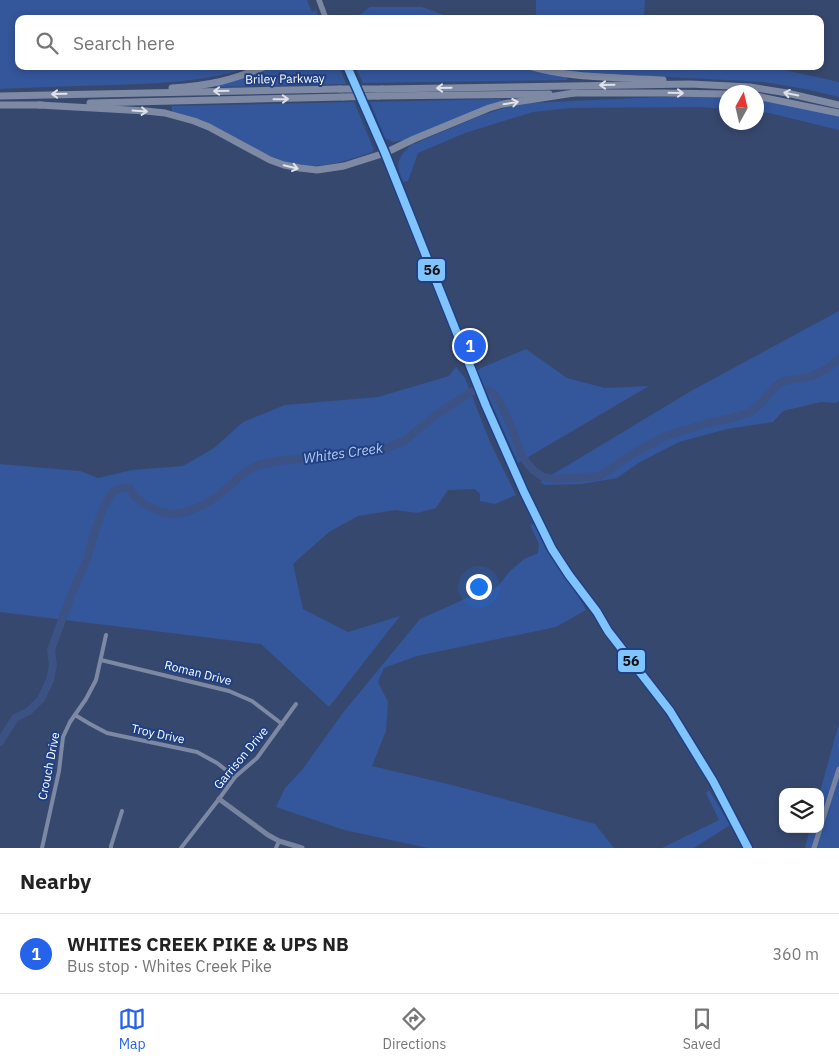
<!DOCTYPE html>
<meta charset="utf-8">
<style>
body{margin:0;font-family:"IBM Plex Sans",sans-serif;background:#f2f2f2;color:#222}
.controls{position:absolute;right:15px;bottom:15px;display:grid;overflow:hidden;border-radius:10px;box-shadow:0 2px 8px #0003}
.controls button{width:45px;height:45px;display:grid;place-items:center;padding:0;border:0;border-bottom:1px solid #e0e0e0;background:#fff;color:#222;font:25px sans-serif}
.compass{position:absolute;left:719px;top:85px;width:45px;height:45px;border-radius:50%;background:#fff;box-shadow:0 2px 8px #0003;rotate:8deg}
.you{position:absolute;left:478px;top:586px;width:18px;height:18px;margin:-12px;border:4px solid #fff;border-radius:50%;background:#1a73e8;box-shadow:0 0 0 8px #1a73e833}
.badge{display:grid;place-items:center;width:32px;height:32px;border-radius:50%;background:#2563eb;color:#fff;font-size:16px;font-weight:700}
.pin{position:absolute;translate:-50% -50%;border:2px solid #fff;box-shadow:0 1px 5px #0006}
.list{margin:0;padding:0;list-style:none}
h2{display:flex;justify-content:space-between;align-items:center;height:65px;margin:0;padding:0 20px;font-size:21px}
h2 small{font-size:16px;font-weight:400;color:#767676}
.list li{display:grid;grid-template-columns:32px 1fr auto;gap:15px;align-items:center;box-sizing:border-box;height:80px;padding:0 20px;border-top:1px solid #e0e0e0}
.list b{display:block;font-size:19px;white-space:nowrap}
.list p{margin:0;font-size:16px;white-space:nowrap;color:#767676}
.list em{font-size:16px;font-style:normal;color:#767676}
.icon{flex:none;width:28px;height:28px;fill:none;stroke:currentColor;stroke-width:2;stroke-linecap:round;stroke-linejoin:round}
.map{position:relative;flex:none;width:839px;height:848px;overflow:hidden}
.search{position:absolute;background:#fff;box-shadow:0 2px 8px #0003;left:15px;right:15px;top:15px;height:55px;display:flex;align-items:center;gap:12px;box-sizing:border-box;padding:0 18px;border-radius:10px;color:#767676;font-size:19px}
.sheet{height:145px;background:#fff}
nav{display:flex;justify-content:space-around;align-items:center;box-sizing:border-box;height:70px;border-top:1px solid #e0e0e0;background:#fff;font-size:14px;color:#767676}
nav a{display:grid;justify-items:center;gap:2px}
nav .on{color:#2563eb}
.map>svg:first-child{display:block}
</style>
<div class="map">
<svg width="839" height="848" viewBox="0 0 839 848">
<rect width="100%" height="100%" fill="#37486e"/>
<g fill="#34569b">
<path d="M0,0h307l5,12 4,-2 3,9h-300v47h235c-46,16 -92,17 -140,19 -38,1 -76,2 -114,4z"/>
<polygon points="536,0 645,0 644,19 536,19"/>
<polygon points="370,7 422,7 455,19 433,19 406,15 386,16 374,19 349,19 349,18 361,14"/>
<path d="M274,66h65l7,18 -130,3v-2c20,-3 39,-11 58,-19z"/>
<polygon points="355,66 520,66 537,72 568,77 567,80 363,83"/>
<polygon points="545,66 724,66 780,69 839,82 839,97 805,89 764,82 574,72"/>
<path d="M658,97h68v12l-27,-2 -129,1 -37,4 -68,21 -47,20 -10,28 -5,1c-7,-18 -7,-23 8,-37l69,-29 24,-8 26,-5z"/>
<polygon points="501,99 502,102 405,140 393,142 385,138 370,102"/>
<polygon points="756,99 839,116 839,130 769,113 757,112"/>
<path d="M354,102l20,48 -2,2c-37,13 -60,20 -99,6l-101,-46v-6z"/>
<polygon points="839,311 839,401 836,403 821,402 783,411 773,422 727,429 679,442 640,462 617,478 582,484 545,485 540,482 691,391"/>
<polygon points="526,349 567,378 605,388 649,386 518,463 477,371 481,368"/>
<polygon points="456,367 465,378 490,442 516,495 495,504 480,501 480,494 475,489 448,490 436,508 417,513 395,510 358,516 329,532 293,564 303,609 348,632 400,616 329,707 261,644 0,612 0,464 80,471 98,478 132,470 183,466 214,448 243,422 285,405 378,397 449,376"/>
<polygon points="536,523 586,610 556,627 417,656 384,668 378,682 388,702 386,731 372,766 456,786 595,824 614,848 428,848 344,830 276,807 285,788 302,770 342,714 420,619 467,598 488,594 499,585 509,572 524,559 538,553 539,544 530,525"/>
<polygon points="839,723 839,848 805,848 810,829 820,829 820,792"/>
<polygon points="709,790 730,825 694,848 662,848 719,820 706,793"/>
</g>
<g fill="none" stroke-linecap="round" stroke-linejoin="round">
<polyline stroke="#3c5284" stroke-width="8" points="0,742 15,718 29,711 41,699 50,680 53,665 51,650 70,598 86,561 97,525 105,504 113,492 122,488 129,488 135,496 144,504 161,512 175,514 189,511 207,503 220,494 245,472 258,465 279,461 385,449 404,441 436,415 473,391 488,390 495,395 501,404 514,433 521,454 527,463 533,470 543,477 554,479 600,476 629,456 665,436 708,423 732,418 751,412 762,402 777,385 784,381 812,376 827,369 839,359"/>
<g stroke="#7d89a4" stroke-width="4">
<polyline points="101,660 229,691 252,701 282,724"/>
<polyline points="75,715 90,724 107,733 197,752 217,763 235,777"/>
<polyline points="42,848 59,771 63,737 70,722 86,699 96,680 106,635"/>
<polyline points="111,848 111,846 122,811"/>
<polyline points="181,848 219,799 235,777 257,758 296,704"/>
<polyline points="276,848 279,841"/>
</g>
<g stroke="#78849f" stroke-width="5">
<polyline points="219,799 268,835 279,841 302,848"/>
<polyline points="820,828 839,769"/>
<polyline points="814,848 820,829"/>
</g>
<g stroke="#7c88a1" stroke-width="5.5">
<polyline points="319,0 326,19"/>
<polyline points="347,66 385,153 486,406 524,492 552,549 569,575 597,612 608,631 670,711 713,781 748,848"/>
</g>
<g stroke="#7e89a3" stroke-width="7">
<path d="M528,66c44,13 90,11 135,14"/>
<path d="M172,88c37,-2 61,-8 94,-22"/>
<polyline points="382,89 690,84 750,87 787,93 839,105"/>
<polyline points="572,93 665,93 726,94"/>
<polyline points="0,96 340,89"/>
<polyline points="378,96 549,94"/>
<polyline points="756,96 839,113"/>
<polyline points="90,103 343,97"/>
<polyline points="0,105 42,105"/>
<polyline points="39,105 146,111 165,113 194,121 209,127 270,160 284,165 300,168 317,170 344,166 385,153 414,139 489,108 503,104 574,93"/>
</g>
<g stroke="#7e89a3" stroke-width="7">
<polyline points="340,89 382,89"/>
<polyline points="343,97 378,96"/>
</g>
<defs>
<polyline id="bus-1" points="347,66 385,153 486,406 524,492 552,549 569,575 597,612 608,631 670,711 713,781 748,848"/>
</defs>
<use href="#bus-1" stroke="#204084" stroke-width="11"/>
<use href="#bus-1" stroke="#80c4ff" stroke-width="8"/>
</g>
<defs><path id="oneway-shaft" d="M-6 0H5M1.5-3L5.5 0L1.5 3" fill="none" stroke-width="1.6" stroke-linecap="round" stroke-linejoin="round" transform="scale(1.25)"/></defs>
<g stroke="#dfe2e8">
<use href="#oneway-shaft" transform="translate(607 85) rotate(179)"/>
<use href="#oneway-shaft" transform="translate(444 88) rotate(179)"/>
<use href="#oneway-shaft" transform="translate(221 91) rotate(179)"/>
<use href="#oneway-shaft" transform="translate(676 93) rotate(1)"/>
<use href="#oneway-shaft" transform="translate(59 94) rotate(179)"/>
<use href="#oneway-shaft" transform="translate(791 94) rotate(-168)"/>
<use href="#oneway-shaft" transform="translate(281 99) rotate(-1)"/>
<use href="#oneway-shaft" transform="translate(511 103) rotate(-9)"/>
<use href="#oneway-shaft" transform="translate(140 111) rotate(4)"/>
<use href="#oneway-shaft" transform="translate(291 167) rotate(13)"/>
</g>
<g text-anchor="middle" stroke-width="4" stroke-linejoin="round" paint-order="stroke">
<g font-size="12" fill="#fff" stroke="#204084">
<text transform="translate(285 79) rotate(-1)" y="4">Briley Parkway</text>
<text transform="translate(198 673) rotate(14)" y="4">Roman Drive</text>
<text transform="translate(158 734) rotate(12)" y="4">Troy Drive</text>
<text transform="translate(241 758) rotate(-50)" y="4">Garrison Drive</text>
<text transform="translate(49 766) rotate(-79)" y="4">Crouch Drive</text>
</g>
<g font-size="14" font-style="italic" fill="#b4c8f1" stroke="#204084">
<text transform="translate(343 453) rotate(-8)" y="5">Whites Creek</text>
</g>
</g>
<g stroke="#204084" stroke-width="2">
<rect x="417" y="258" width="29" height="24" rx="5" fill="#80c4ff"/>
<rect x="617" y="649" width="29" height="24" rx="5" fill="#80c4ff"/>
</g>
<g font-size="14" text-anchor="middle" font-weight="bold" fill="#111">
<text x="432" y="275">56</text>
<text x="631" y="666">56</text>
</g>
</svg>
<div class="controls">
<button><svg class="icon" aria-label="layers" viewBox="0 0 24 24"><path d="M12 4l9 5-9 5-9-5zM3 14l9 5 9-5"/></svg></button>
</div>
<svg class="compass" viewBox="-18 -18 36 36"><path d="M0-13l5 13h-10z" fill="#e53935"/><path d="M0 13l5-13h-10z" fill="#767676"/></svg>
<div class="you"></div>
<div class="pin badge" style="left:470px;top:346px">1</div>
<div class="search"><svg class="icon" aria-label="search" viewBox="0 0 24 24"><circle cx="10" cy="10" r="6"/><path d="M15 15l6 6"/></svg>Search here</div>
</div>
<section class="sheet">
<h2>Nearby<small></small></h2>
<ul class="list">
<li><span class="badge">1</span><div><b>WHITES CREEK PIKE &amp; UPS NB</b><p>Bus stop · Whites Creek Pike</p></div><em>360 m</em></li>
</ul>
</section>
<nav>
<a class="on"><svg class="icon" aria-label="map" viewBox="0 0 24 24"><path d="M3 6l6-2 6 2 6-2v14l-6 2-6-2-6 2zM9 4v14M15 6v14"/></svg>Map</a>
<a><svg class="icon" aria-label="directions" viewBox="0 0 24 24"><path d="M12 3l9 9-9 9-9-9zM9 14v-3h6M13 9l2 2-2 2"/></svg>Directions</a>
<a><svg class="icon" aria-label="saved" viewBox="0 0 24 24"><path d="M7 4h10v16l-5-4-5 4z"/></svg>Saved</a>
</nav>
